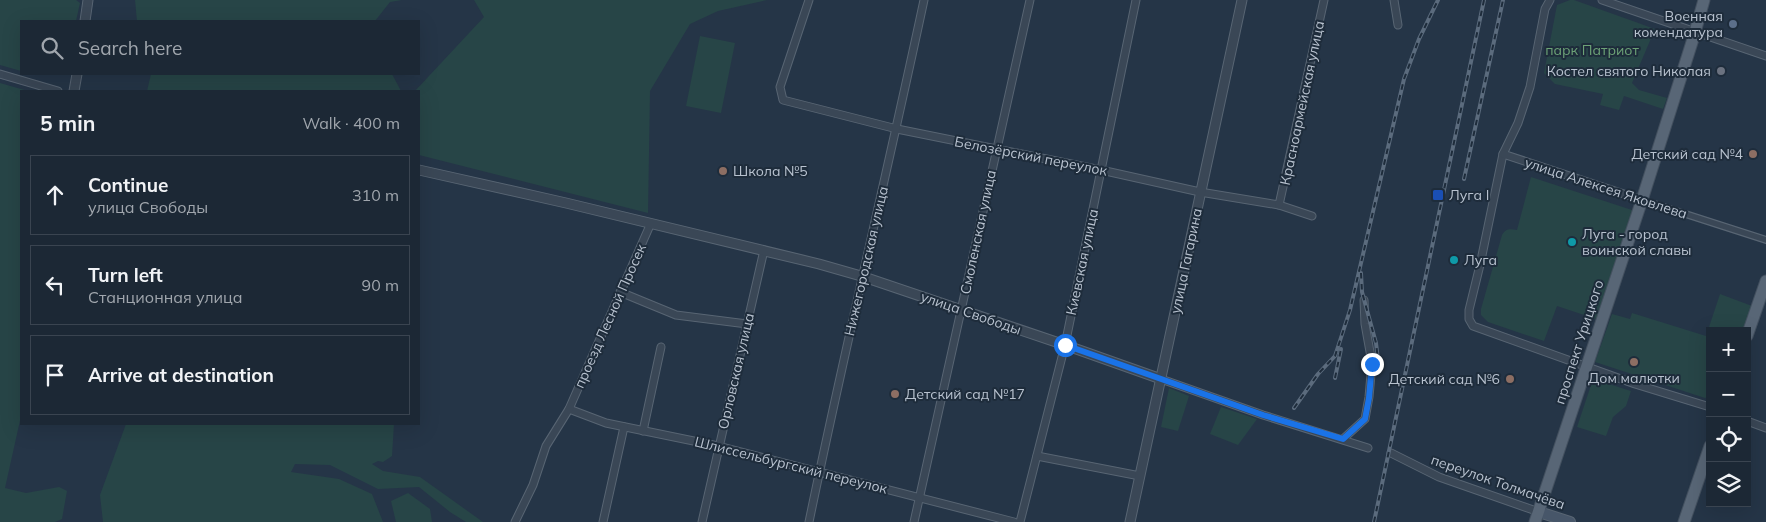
<!DOCTYPE html>
<meta charset="utf-8">
<style>
body{margin:0;font-family:Mulish,sans-serif;background:#25303d;color:#f1f3f6}
.controls{position:absolute;right:15px;bottom:15px;display:grid;overflow:hidden;border-radius:0px;box-shadow:0 5px 20px #0002}
.controls button{width:45px;height:45px;display:grid;place-items:center;padding:0;border:0;border-bottom:1px solid #3a4450;background:#1c2835;color:#f1f3f6;font:25px sans-serif}
.stop{position:absolute;width:15px;height:15px;margin:-11px;border:4px solid #1a73e8;border-radius:50%;background:#fff}
.stop.end{background:#1a73e8;border-color:#fff;box-shadow:0 1px 5px #0008}
.list{margin:0;padding:0;list-style:none}
h2{display:flex;justify-content:space-between;align-items:center;height:65px;margin:0;padding:0 20px;font-size:21px}
h2 small{font-size:16px;font-weight:400;color:#a0a6ad}
.list li{display:grid;grid-template-columns:32px 1fr auto;gap:15px;align-items:center;box-sizing:border-box;height:80px;margin:0 10px 10px;padding:0 10px;border:1px solid #3a4450;border-radius:0px}
.list b{display:block;font-size:19px;white-space:nowrap}
.list p{margin:0;font-size:16px;white-space:nowrap;color:#a0a6ad}
.list em{font-size:16px;font-style:normal;color:#a0a6ad}
.icon{flex:none;width:28px;height:28px;fill:none;stroke:currentColor;stroke-width:2;stroke-linecap:round;stroke-linejoin:round}
.map{position:relative;flex:none;width:1766px;height:522px;overflow:hidden}
.search{position:absolute;background:#1c2835;box-shadow:0 5px 20px #0002;left:20px;top:20px;width:400px;height:55px;display:flex;align-items:center;gap:12px;box-sizing:border-box;padding:0 18px;border-radius:0px;color:#a0a6ad;font-size:19px}
.panel{position:absolute;background:#1c2835;box-shadow:0 5px 20px #0002;left:20px;top:90px;width:400px;height:335px;border-radius:0px}
.map>svg:first-child{display:block}
</style>
<div class="map">
<svg width="1766" height="522" viewBox="0 0 1766 522">
<rect width="100%" height="100%" fill="#253547"/>
<g fill="#274547">
<polygon points="0,0 76,0 80,3 76,21 21,21 21,71 0,65"/>
<polygon points="135,0 402,0 390,2 375,21 137,21"/>
<polygon points="474,0 767,0 718,11 690,24 650,91 648,213 419,155 419,91 415,91 484,17"/>
<polygon points="1570,0 1574,0 1655,29 1632,83 1639,90 1667,98 1663,109 1624,96 1619,110 1600,105 1603,94 1555,84 1544,73 1557,5"/>
<polygon points="700,36 735,43 721,113 686,106"/>
<polygon points="151,74 392,74 401,91 147,91"/>
<polygon points="0,83 28,91 21,91 21,416 5,488 26,493 59,487 67,491 62,519 55,522 0,522"/>
<path d="M1531,177l104,34 -36,109 -42,-14 -13,35 -56,-19 -7,-7v-6l21,-74c4,-7 8,-6 15,-5z"/>
<polygon points="1720,294 1752,306 1743,331 1710,331 1710,396 1705,398 1595,362 1612,314 1630,319 1632,313 1706,336"/>
<polygon points="1593,379 1631,391 1626,406 1613,417 1606,436 1577,427"/>
<polygon points="1169,388 1189,396 1178,431 1161,427"/>
<polygon points="1221,407 1257,419 1238,445 1210,434"/>
<polygon points="126,424 394,424 392,456 383,462 378,461 372,464 383,471 420,477 483,522 466,522 450,512 419,487 378,489 330,465 295,464 291,472 339,479 372,494 383,522 103,522 100,495"/>
<polygon points="408,493 430,509 432,522 396,522 391,501"/>
</g>
<g fill="none" stroke-linecap="round" stroke-linejoin="round">
<defs>
<polyline id="pedestrian" points="1642,200 1766,240"/>
<g id="minor">
<polyline points="809,0 780,87 783,100 897,129 1101,170 1200,192 1279,205 1312,216"/>
<polyline points="1394,0 1398,25"/>
<polyline points="1550,0 1545,9 1530,87 1518,123 1503,154 1480,265 1469,310 1469,319 1473,326 1635,384 1710,407"/>
<polyline points="1602,0 1766,56"/>
<polyline points="0,74 58,91"/>
<polyline points="1503,154 1642,200"/>
<polyline points="1279,205 1324,0"/>
<polyline points="620,292 676,315 747,324"/>
<polyline points="1161,379 1263,415 1368,448"/>
<polyline points="569,409 606,423 718,446 1014,522"/>
<polyline points="1747,421 1766,428"/>
<polyline points="643,431 661,347"/>
<polyline points="1343,439 1365,419 1369,397 1372,363 1365,324 1364,300"/>
<polyline points="1391,453 1439,477 1539,512"/>
<polyline points="1037,456 1140,476"/>
<polyline points="515,522 533,485 546,446 569,409 651,223"/>
<polyline points="603,522 624,427"/>
<polyline points="702,522 764,250"/>
<path d="M809,522c36,-175 78,-348 115,-522"/>
<polyline points="914,522 1030,0"/>
<polyline points="1020,522 1065,345 1136,0"/>
</g>
<g id="tertiary">
<polyline points="85,21 88,0"/>
<polyline points="74,91 77,74"/>
<polyline points="419,170 566,203 819,264 861,276 1065,345 1161,379"/>
<polyline points="1130,522 1242,0"/>
</g>
<polyline id="secondary" points="1539,512 1570,522"/>
<g id="primary">
<polyline points="1747,336 1766,281"/>
<polyline points="1535,522 1642,200 1693,39 1704,0"/>
<polyline points="1684,522 1710,446"/>
</g>
</defs>
<use href="#pedestrian" stroke="#586573" stroke-width="8"/>
<use href="#minor" stroke="#586573" stroke-width="9"/>
<use href="#tertiary" stroke="#586573" stroke-width="11"/>
<use href="#secondary" stroke="#586573" stroke-width="12"/>
<use href="#primary" stroke="#43505f" stroke-width="13"/>
<use href="#pedestrian" stroke="#3a4756" stroke-width="5.5"/>
<use href="#minor" stroke="#3a4756" stroke-width="7"/>
<use href="#tertiary" stroke="#3a4756" stroke-width="9"/>
<use href="#secondary" stroke="#475669" stroke-width="10"/>
<use href="#primary" stroke="#586676" stroke-width="11"/>
<defs>
<g id="rail">
<polyline points="1464,179 1503,0"/>
<polyline points="1361,273 1362,292 1376,343 1379,368"/>
<polyline points="1335,378 1341,349"/>
<polyline points="1294,408 1318,374 1335,356 1350,310 1404,79 1419,39 1438,0"/>
<polyline points="1374,522 1484,0"/>
</g>
</defs>
<use href="#rail" stroke="#5b6b7d" stroke-width="4"/>
<use href="#rail" stroke="#1e2c3b" stroke-width="2" stroke-dasharray="5.5" stroke-linecap="butt"/>
</g>
<g fill="none" stroke-linecap="round" stroke-linejoin="round">
<polyline stroke="#1a73e8" stroke-width="6" points="1065,345 1263,415 1343,439 1365,419 1369,398 1372,364"/>
</g>
<circle fill="#5c6f8a" stroke="#1e2c3b" stroke-width="2" cx="1733" cy="24" r="5"/>
<circle fill="#6b7280" stroke="#1e2c3b" stroke-width="2" cx="1721" cy="71" r="5"/>
<g fill="#8d6e63" stroke="#1e2c3b" stroke-width="2">
<circle cx="1753" cy="154" r="5"/>
<circle cx="723" cy="171" r="5"/>
<circle cx="1634" cy="362" r="5"/>
<circle cx="1510" cy="379" r="5"/>
<circle cx="895" cy="394" r="5"/>
</g>
<rect fill="#1a4fb4" stroke="#1e2c3b" stroke-width="2" x="1432" y="189" width="12" height="12" rx="2.5"/>
<g fill="#0f9aa8" stroke="#1e2c3b" stroke-width="2">
<circle cx="1572" cy="242" r="5"/>
<circle cx="1454" cy="260" r="5"/>
</g>
<g text-anchor="middle" stroke-width="4" stroke-linejoin="round" paint-order="stroke">
<g font-size="14" fill="#b8c2cf" stroke="#1e2c3b" text-anchor="start">
<text x="1723" y="21" text-anchor="end">Военная<tspan x="1723" dy="16">комендатура</tspan></text>
<text x="1711" y="76" text-anchor="end">Костел святого Николая</text>
<text x="1743" y="159" text-anchor="end">Детский сад №4</text>
<text x="733" y="176">Школа №5</text>
<text x="1449" y="200">Луга I</text>
<text x="1582" y="239">Луга - город<tspan x="1582" dy="16">воинской славы</tspan></text>
<text x="1464" y="265">Луга</text>
<text x="1634" y="383" text-anchor="middle">Дом малютки</text>
<text x="1500" y="384" text-anchor="end">Детский сад №6</text>
<text x="905" y="399">Детский сад №17</text>
</g>
<g font-size="14" fill="#6ca276" stroke="#1e2c3b">
<text x="1592" y="55">парк Патриот</text>
</g>
<g font-size="14" fill="#b8c2cf" stroke="#1e2c3b">
<text transform="translate(1302 103) rotate(-78)" y="5">Красноармейская улица</text>
<text transform="translate(1031 156) rotate(11)" y="5">Белозёрский переулок</text>
<text transform="translate(1606 188) rotate(18)" y="5">улица Алексея Яковлева</text>
<text transform="translate(978 232) rotate(-78)" y="5">Смоленская улица</text>
<text transform="translate(866 261) rotate(-77)" y="5">Нижегородская улица</text>
<text transform="translate(1186 261) rotate(-78)" y="5">улица Гагарина</text>
<text transform="translate(1082 262) rotate(-78)" y="5">Киевская улица</text>
<text transform="translate(971 313) rotate(19)" y="5">улица Свободы</text>
<text transform="translate(610 316) rotate(-66)" y="5">проезд Лесной Просек</text>
<text transform="translate(1579 342) rotate(-72)" y="5">проспект Урицкого</text>
<text transform="translate(736 371) rotate(-77)" y="5">Орловская улица</text>
<text transform="translate(791 465) rotate(14)" y="5">Шлиссельбургский переулок</text>
<text transform="translate(1498 482) rotate(19)" y="5">переулок Толмачёва</text>
</g>
</g>
</svg>
<div class="controls">
<button>+</button>
<button>−</button>
<button><svg class="icon" aria-label="locate" viewBox="0 0 24 24"><circle cx="12" cy="12" r="6"/><path d="M12 2v4M12 18v4M2 12h4M18 12h4"/></svg></button>
<button><svg class="icon" aria-label="layers" viewBox="0 0 24 24"><path d="M12 4l9 5-9 5-9-5zM3 14l9 5 9-5"/></svg></button>
</div>
<div class="stop" style="left:1065px;top:345px"></div>
<div class="stop end" style="left:1372px;top:364px"></div>
<div class="search"><svg class="icon" aria-label="search" viewBox="0 0 24 24"><circle cx="10" cy="10" r="6"/><path d="M15 15l6 6"/></svg>Search here</div>
<section class="panel">
<h2>5 min<small>Walk · 400 m</small></h2>
<ul class="list">
<li><svg class="icon" aria-label="ahead" viewBox="0 0 24 24"><path d="M12 20V5M6 11l6-6 6 6"/></svg><div><b>Continue</b><p>улица Свободы</p></div><em>310 m</em></li>
<li><svg class="icon" aria-label="left" viewBox="0 0 24 24"><path d="M17 20v-9H6M10 6l-5 5 5 5"/></svg><div><b>Turn left</b><p>Станционная улица</p></div><em>90 m</em></li>
<li><svg class="icon" aria-label="arrive" viewBox="0 0 24 24"><path d="M6 21V4h12l-3 4 3 4H6"/></svg><div><b>Arrive at destination</b></div></li>
</ul>
</section>
</div>
